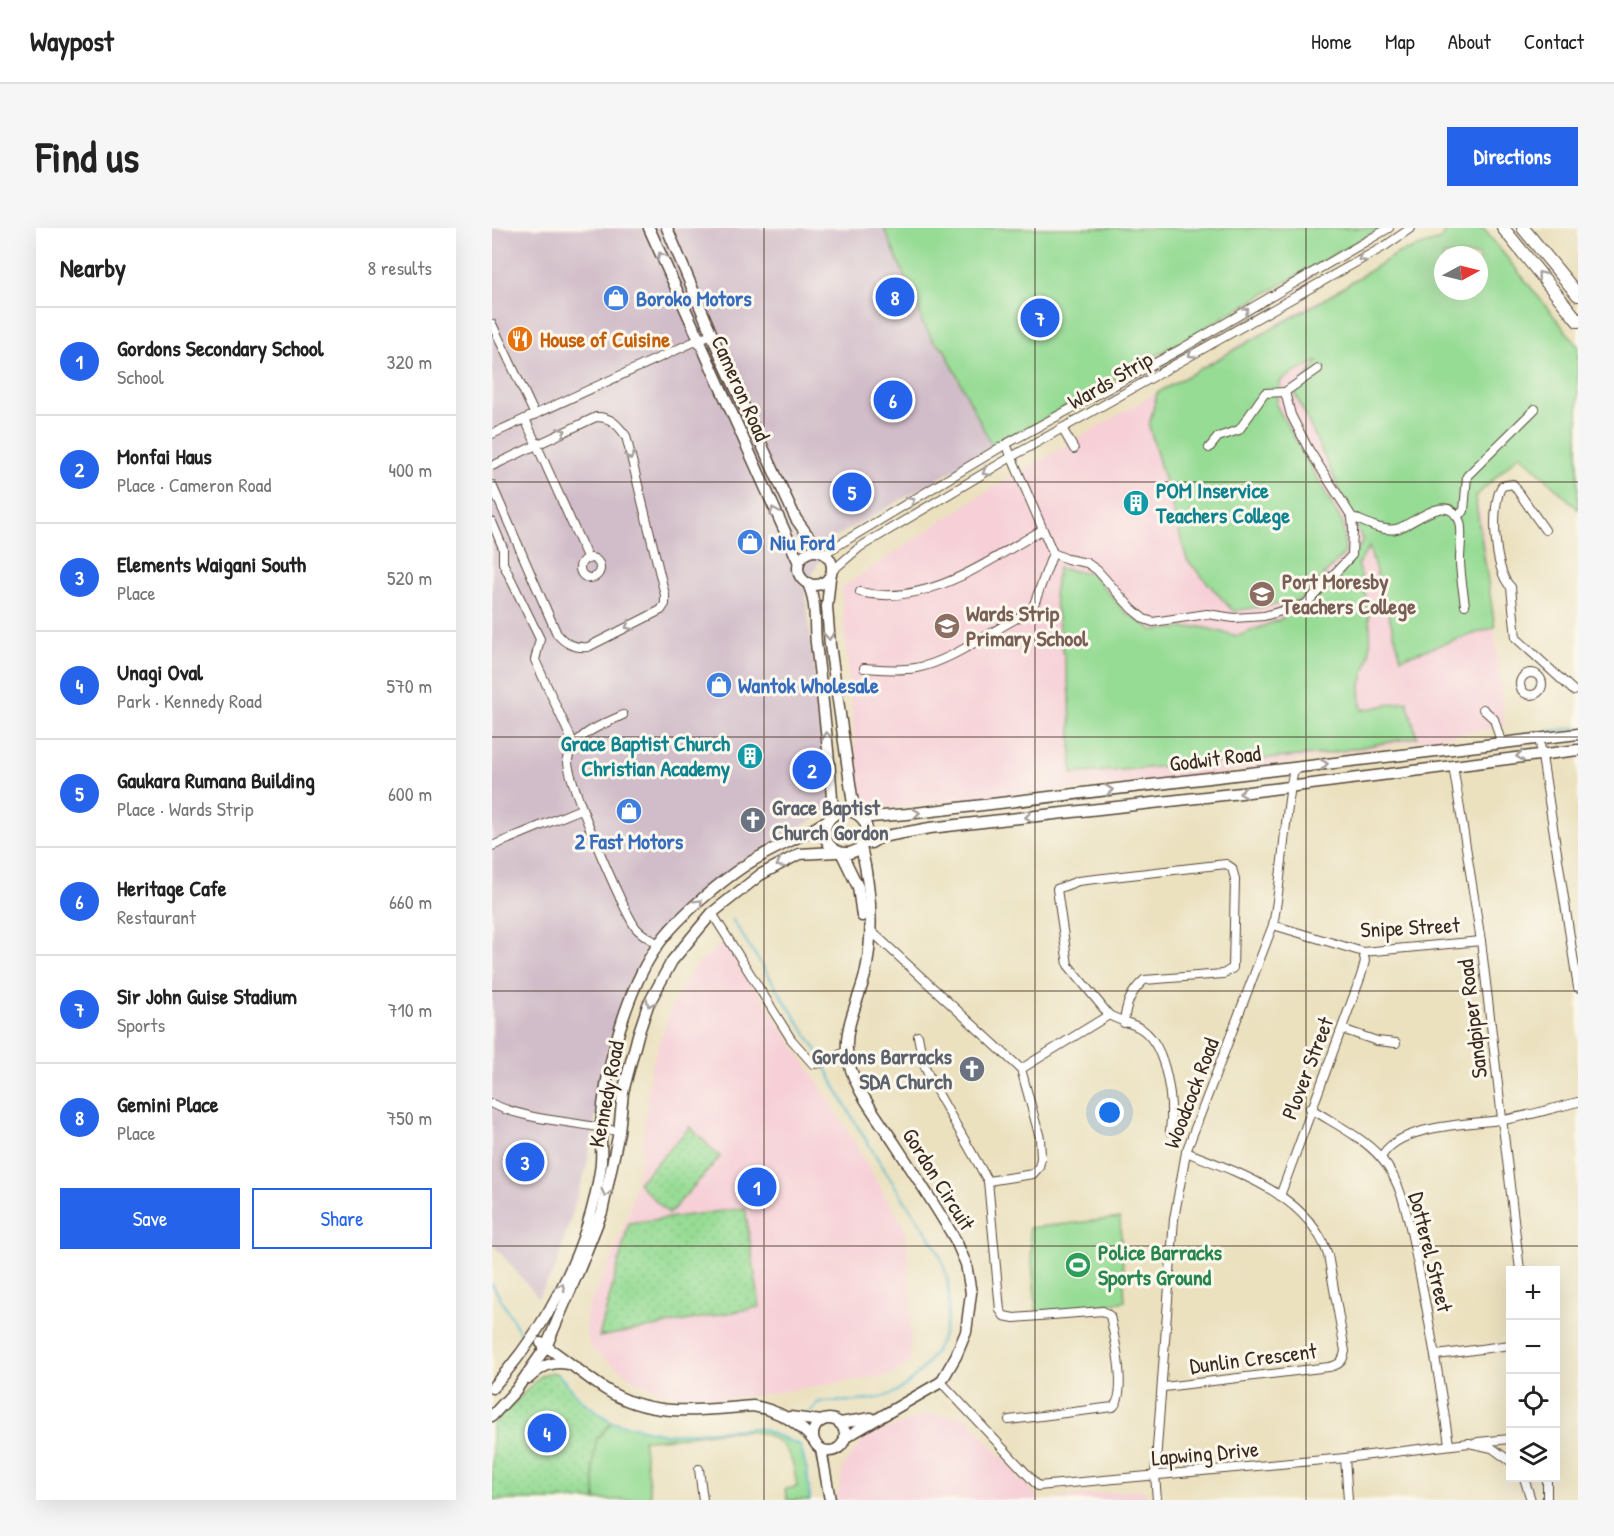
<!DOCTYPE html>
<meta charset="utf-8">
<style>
body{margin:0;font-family:"Patrick Hand",sans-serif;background:#f6f6f6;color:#222}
.controls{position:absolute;right:18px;bottom:18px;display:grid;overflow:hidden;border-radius:0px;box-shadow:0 6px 24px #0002}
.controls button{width:54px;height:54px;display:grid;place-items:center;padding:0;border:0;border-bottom:2px solid #e0e0e0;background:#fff;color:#222;font:30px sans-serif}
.compass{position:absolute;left:942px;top:18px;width:54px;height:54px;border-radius:50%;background:#fff;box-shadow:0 6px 24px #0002;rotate:83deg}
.you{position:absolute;left:618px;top:885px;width:21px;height:21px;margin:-15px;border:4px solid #fff;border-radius:50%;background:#1a73e8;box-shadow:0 0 0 9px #1a73e833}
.badge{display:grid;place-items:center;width:39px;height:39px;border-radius:50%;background:#2563eb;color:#fff;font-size:20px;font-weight:700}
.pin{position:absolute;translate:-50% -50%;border:3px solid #fff;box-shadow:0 2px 6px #0006}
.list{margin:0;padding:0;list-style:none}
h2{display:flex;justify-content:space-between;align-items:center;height:78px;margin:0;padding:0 24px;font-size:26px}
h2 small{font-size:20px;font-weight:400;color:#767676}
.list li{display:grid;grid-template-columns:39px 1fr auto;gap:18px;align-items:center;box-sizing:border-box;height:108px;padding:0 24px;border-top:2px solid #e0e0e0}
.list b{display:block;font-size:22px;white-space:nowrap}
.list p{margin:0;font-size:20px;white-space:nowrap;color:#767676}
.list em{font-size:20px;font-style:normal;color:#767676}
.actions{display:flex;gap:12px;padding:18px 24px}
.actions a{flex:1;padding:14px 0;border:2px solid #2563eb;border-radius:0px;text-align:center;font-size:21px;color:#2563eb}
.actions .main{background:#2563eb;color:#fff}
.icon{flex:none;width:33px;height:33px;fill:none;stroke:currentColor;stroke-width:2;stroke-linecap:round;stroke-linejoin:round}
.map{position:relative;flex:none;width:1086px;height:1272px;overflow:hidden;border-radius:0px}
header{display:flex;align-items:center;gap:36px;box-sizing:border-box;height:84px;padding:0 30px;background:#fff;border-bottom:2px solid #e0e0e0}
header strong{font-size:28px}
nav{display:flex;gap:33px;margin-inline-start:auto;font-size:21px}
.intro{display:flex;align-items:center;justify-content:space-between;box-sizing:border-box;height:144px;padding:0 36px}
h1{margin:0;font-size:42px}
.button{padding:15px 27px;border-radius:0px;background:#2563eb;color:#fff;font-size:21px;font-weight:700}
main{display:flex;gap:36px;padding:0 36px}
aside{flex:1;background:#fff;border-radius:0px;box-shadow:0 6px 24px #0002}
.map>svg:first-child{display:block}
</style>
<header>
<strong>Waypost</strong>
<nav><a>Home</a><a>Map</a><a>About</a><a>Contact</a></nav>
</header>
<div class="intro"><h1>Find us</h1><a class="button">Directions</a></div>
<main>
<aside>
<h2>Nearby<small>8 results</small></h2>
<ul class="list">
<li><span class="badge">1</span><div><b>Gordons Secondary School</b><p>School</p></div><em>320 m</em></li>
<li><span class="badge">2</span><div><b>Monfai Haus</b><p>Place · Cameron Road</p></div><em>400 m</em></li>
<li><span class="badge">3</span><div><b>Elements Waigani South</b><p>Place</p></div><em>520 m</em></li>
<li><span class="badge">4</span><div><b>Unagi Oval</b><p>Park · Kennedy Road</p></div><em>570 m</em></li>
<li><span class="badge">5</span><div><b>Gaukara Rumana Building</b><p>Place · Wards Strip</p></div><em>600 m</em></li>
<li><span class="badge">6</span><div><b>Heritage Cafe</b><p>Restaurant</p></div><em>660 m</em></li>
<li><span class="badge">7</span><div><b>Sir John Guise Stadium</b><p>Sports</p></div><em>710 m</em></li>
<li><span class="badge">8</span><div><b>Gemini Place</b><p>Place</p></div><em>750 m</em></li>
</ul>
<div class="actions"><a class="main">Save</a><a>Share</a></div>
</aside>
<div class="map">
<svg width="1086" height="1272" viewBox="0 0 1086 1272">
<defs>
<pattern id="park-dots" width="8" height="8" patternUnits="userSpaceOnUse" patternTransform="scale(1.5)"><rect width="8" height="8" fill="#97dc95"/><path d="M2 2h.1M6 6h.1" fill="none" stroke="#83bd80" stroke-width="1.8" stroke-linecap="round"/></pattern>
</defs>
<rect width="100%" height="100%" fill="#fbf7ec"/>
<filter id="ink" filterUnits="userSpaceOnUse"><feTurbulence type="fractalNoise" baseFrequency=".0167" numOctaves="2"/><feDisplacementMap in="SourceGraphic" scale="12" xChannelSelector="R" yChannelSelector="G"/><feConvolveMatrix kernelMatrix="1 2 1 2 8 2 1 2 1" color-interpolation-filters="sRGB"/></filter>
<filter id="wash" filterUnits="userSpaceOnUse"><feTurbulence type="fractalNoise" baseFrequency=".008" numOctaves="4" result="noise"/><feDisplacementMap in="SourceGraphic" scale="24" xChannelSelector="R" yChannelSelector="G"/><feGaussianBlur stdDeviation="1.35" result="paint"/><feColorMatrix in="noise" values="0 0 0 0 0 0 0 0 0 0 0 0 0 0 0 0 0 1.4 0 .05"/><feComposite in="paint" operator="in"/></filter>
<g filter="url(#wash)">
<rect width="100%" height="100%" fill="#ebe1bf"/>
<g fill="#f6cfd7">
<polygon points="826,71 870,152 986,290 988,275 1013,498 715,548 393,580 367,571 349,360 492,265"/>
<polygon points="233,712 334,867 413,1001 419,1068 418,1135 399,1147 267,1167 214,1172 176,1166 142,1152 98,1120 93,1101 96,1078 118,1036 137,984 148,934 159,839 180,777 201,741"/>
<polygon points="435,1186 474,1189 548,1272 344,1272 352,1237 373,1209"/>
<polygon points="649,1261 654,1265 655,1272 551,1272"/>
</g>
<polygon fill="#d1bdc9" points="0,0 392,0 501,220 336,313 313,363 340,580 245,637 197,678 150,730 118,813 94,940 63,1041 46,1069 0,1015"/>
<g fill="#97dc95" stroke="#69835a" stroke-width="1.5" fill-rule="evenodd">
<polygon points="392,0 889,0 501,220 452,121 442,114 430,94 424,66 414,51"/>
<path d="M957,0h34l95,118v163l-58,-55 -45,43 20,130 -94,31 -32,-111 -11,18c7,22 16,68 11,91 -5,24 -12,27 -7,54l45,-9 10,36 -93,17 -252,20 -2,-80 -16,-99 4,-27 34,6 35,40 26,16 48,-3 37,9 43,-17 61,-45 21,-33 -68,-148 24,-33 -38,20 -5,25 67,119 2,29 -46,48 -66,10 -46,-51 -38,-134 8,-33 166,-93 75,-47 42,-13zM951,27h36v36h-36z"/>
<polygon points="628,990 633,1073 545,1088 537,1000"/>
<path d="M120,1194l53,12 93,-6 42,17 7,25 3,30h-23l-2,-11 12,-2c-2,-9 -2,-20 -6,-28 -18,-45 -85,-23 -120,-21 -9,1 -20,3 -28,1l8,61h-55l-3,-35 3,-25z"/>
</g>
<g fill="url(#park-dots)" stroke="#69835a" stroke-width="1.5">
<polygon points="198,899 228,929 177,986 146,955"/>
<polygon points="253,980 268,1079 107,1109 137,995"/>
<polygon points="59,1144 66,1146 89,1172 120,1194 104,1212 101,1237 104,1272 0,1272 0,1197 50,1147"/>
</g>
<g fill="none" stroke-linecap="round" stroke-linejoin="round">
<g stroke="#4eb7cc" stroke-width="2">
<polyline points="1057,503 1086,500"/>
<polyline points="240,691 329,829"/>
<polyline points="0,1056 30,1108"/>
<polyline points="66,1146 89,1172 120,1194 173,1206 266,1200 308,1217 315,1242 318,1272"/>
<path d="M319,1183l8,-9c56,-2 78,4 114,-47 18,-27 20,-61 10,-92 -8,-23 -27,-45 -40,-65 -28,-43 -55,-84 -77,-130"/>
</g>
</g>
</g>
<g filter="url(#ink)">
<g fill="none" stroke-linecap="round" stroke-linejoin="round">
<defs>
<g id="minor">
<polyline points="0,96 43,187"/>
<polyline points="33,191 96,331"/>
<polyline points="570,200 582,221"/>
<polyline points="0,206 219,106"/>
<polyline points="514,216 561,325 575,331 595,335 605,342 640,381 652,391 661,394 715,386 742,390 772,388 814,376 860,327 861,301 860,289 817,222 799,187 793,164 826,141"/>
<polyline points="717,220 726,209 747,202 773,165 793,164"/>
<path d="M0,238l104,-49c15,0 21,7 30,19l39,159v9l-4,6 -73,37c-14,1 -22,-3 -31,-13l-65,-149"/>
<polyline points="964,288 972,283 975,248 1043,181"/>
<path d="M860,289c13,5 30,15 44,12 16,-3 52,-40 64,-7 3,10 0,25 0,37 0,15 3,31 5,46"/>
<polyline points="0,294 11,320 11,335 48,411 43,432 83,519"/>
<path d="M1053,302l-32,-46 -11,2c-12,18 -8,87 9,101l5,51 58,53"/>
<polyline points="333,325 514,216 689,121 897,0"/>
<circle cx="98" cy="340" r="10"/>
<polyline points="340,343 368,319 521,228 893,18 919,0"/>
<path d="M368,364c66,16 128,-31 182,-62"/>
<path d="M372,440c17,1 34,3 52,0 35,-6 76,-38 109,-54l8,-7 20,-54"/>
<circle cx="1039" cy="456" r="11"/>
<polyline points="991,481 1002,491 1009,514"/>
<path d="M131,487c-21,10 -50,19 -55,44 -3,17 56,154 68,169 6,7 15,11 22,16"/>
<polyline points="1047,509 1086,760"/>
<polyline points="961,537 989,713 1028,1042"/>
<polyline points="0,618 89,581"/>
<polyline points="220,685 299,811 321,836 329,835 355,823"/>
<polyline points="781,697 871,724 989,713"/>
<polyline points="377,701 529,841 548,910 549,930 547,939 541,946 496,953"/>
<path d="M617,787l-41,-50 -11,-76 21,-8 148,-17 6,4 3,11 -2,89 -10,6 -79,6c-14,13 -18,24 -20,43"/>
<polyline points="850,801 885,813 904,815"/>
<path d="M426,808l5,26 8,19 57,100 12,129 4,6 10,2 89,-7 7,5c4,18 18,79 3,91l-104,13"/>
<path d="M529,841l88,-54c10,6 25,8 34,15 24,18 31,73 27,101"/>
<path d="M0,876c43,19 84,16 127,28"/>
<path d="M818,880c23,15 53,29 71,50 24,27 29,72 37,107 12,59 22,119 31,179"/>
<path d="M889,930c15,-33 88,-34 120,-38 26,-3 52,-12 77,-18"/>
<polyline points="788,968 869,748 873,733 871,724"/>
<polyline points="945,1127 1018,1117"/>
<polyline points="449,1154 546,1258 853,1230 977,1215 1000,1220 1018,1233"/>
<path d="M672,1159l165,-20c10,-2 14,-5 16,-16l-17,-96c-19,-59 -90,-83 -142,-103"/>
<polyline points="986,1214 1018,1211"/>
<polyline points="853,1230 856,1272"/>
<polyline points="207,1241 211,1272"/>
<polyline points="1032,1250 1039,1272"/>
<path d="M665,1272l-2,-25 19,-256 12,-67 87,-227c10,-52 11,-105 21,-157"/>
<polyline points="1055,1272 1055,1250"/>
</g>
<g id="major">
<polyline points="157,0 307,335"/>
<polyline points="175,0 231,133 304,291 327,323"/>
<circle cx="323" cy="340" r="17"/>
<polyline points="338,350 335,379 338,417 362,583"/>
<path d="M316,355c9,21 6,38 8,60 7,57 14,114 17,172"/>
<circle cx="354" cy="604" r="21"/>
<polyline points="366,586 379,589 415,586 1086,506"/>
<polyline points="372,615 379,615 389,609 438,600 749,565 1086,522"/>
<polyline points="350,626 366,659 370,688"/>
<path d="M49,1115c22,14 42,32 64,46 46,30 97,21 148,17 25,4 45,16 61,35"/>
<path d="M37,1150c12,-11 23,-18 39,-14"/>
<path d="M0,1160c54,-59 96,-137 108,-217 3,-16 0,-30 1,-45 4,-56 25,-136 57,-181 20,-29 73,-73 103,-89 23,-13 47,-22 68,-37"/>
<polyline points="0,1188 24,1162 54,1119 87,1042 110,984 127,904 131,864 146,807 156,777 180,733 220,685 268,647 307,626 344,624"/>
<polyline points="298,1189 329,1193"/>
<circle cx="337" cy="1207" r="16"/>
<polyline points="348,1195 379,1190"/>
<path d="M354,1209l95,-55 15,-26 10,-24 5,-39 -5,-29 -10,-23c-19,-33 -40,-65 -61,-97 -18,-28 -45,-59 -48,-93 -2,-26 12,-52 18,-76 9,-41 6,-87 -4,-128"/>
<polyline points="329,1221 338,1272"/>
</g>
<g id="highway">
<polyline points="1011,0 1086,93"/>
<polyline points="1031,0 1086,67"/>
</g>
</defs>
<use href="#minor" stroke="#554536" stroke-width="10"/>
<use href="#major" stroke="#554536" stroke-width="13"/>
<use href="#highway" stroke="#554536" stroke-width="14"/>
<use href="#minor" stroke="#fff" stroke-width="8"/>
<use href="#major" stroke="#fff" stroke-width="10"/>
<use href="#highway" stroke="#fff" stroke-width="12"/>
</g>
<defs><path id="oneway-chevron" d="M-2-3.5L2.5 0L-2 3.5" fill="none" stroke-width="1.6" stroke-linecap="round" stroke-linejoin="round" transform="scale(1.5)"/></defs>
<g stroke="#a79f9a">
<use href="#oneway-chevron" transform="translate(169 28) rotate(-114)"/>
<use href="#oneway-chevron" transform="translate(870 30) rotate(152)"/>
<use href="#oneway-chevron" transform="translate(1049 47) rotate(-129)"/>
<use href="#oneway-chevron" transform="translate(753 83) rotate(-31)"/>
<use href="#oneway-chevron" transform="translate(700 126) rotate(150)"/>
<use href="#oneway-chevron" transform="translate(70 204) rotate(-24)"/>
<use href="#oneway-chevron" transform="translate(138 228) rotate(77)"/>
<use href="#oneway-chevron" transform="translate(494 244) rotate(149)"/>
<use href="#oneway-chevron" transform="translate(419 273) rotate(-31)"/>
<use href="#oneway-chevron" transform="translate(282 283) rotate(-113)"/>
<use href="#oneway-chevron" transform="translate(137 398) rotate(153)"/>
<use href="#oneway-chevron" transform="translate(337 408) rotate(86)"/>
<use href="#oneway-chevron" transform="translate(335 508) rotate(-97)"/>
<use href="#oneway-chevron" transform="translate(1028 528) rotate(173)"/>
<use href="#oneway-chevron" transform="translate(832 536) rotate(-7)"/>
<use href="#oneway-chevron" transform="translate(617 562) rotate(-7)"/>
<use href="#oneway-chevron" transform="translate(751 565) rotate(172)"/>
<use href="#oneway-chevron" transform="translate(424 585) rotate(-7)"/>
<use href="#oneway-chevron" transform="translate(537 589) rotate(174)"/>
<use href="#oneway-chevron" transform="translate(288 636) rotate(151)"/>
<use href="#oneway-chevron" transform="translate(207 675) rotate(-45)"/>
<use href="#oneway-chevron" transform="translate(158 775) rotate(114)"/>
<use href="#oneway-chevron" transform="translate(114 965) rotate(103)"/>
<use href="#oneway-chevron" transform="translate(69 1059) rotate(-65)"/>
</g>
</g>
<path fill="none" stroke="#3b2a1e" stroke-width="1.5" stroke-opacity="0.55" d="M272,0v1272M543,0v1272M814,0v1272M0,254h1086M0,509h1086M0,763h1086M0,1018h1086"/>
<defs>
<symbol id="shop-disc" viewBox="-11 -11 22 22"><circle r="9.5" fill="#3f7fe0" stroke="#fbf7ec"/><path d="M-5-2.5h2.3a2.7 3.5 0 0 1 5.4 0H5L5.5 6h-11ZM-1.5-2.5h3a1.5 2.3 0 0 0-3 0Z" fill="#fff"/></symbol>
<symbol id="restaurant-disc" viewBox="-11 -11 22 22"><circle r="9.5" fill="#e8710a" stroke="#fbf7ec"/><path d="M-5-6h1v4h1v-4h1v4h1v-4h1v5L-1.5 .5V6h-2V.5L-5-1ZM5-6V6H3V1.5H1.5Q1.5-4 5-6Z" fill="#fff"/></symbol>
<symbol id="building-disc" viewBox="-11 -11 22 22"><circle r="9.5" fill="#0f9aa8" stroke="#fbf7ec"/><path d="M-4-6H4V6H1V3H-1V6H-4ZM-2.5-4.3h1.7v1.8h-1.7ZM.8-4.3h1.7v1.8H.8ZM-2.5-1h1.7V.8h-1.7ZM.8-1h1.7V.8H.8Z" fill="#fff"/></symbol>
<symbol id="school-disc" viewBox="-11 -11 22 22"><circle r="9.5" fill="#8d6e63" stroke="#fbf7ec"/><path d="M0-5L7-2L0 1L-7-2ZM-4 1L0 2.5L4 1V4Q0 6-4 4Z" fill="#fff"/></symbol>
<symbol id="church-disc" viewBox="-11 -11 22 22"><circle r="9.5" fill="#6b7280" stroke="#fbf7ec"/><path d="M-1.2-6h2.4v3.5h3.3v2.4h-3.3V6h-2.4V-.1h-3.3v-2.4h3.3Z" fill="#fff"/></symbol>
<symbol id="stadium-disc" viewBox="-11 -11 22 22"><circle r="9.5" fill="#2e9e5b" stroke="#fbf7ec"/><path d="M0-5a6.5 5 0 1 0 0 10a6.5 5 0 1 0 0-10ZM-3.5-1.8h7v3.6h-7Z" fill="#fff"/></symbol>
</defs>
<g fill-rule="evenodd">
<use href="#shop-disc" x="109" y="55" width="30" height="30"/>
<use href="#restaurant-disc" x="13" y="96" width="30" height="30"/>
<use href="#building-disc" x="629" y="260" width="30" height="30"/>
<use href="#shop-disc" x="243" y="299" width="30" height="30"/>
<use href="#school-disc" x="755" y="351" width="30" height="30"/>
<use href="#school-disc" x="440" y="383" width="30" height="30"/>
<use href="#shop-disc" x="212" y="442" width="30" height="30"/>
<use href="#building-disc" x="243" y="513" width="30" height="30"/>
<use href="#shop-disc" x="122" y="568" width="30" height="30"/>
<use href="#church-disc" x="246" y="577" width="30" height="30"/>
<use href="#church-disc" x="465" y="826" width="30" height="30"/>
<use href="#stadium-disc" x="571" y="1022" width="30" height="30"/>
</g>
<g text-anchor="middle" stroke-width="6" stroke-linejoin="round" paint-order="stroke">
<g font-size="22" font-weight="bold" fill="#366cbe" stroke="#fbf7ec" text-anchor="start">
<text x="144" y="78">Boroko Motors</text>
<text x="278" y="322">Niu Ford</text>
<text x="246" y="465">Wantok Wholesale</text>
<text x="137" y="621" text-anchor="middle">2 Fast Motors</text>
</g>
<g font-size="22" font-weight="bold" fill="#c56008" stroke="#fbf7ec" text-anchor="start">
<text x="48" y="119">House of Cuisine</text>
</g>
<g font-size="22" fill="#3b2a1e" stroke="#fbf7ec">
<text transform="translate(618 152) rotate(-30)" y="8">Wards Strip</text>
<text transform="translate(249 160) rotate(66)" y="8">Cameron Road</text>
<text transform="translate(723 530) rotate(-7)" y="8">Godwit Road</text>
<text transform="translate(918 699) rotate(-3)" y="8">Snipe Street</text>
<text transform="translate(980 791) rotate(-97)" y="8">Sandpiper Road</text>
<text transform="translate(815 840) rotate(-69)" y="8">Plover Street</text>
<text transform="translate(699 865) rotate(-69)" y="8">Woodcock Road</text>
<text transform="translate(114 866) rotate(-79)" y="8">Kennedy Road</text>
<text transform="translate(447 951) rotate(58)" y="8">Gordon Circuit</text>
<text transform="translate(939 1024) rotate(76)" y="8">Dotterel Street</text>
<text transform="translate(761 1130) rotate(-7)" y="8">Dunlin Crescent</text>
<text transform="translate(713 1225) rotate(-5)" y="8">Lapwing Drive</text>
</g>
<g font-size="22" font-weight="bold" fill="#0d838f" stroke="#fbf7ec" text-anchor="start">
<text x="664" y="270">POM Inservice<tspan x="664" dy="25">Teachers College</tspan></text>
<text x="238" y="523" text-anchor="end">Grace Baptist Church<tspan x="238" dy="25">Christian Academy</tspan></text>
</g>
<g font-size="22" font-weight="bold" fill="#785e54" stroke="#fbf7ec" text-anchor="start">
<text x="790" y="361">Port Moresby<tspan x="790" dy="25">Teachers College</tspan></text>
<text x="474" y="393">Wards Strip<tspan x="474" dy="25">Primary School</tspan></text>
</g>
<g font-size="22" font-weight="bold" fill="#5b616d" stroke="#fbf7ec" text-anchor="start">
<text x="280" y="587">Grace Baptist<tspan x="280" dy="25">Church Gordon</tspan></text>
<text x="460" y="836" text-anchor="end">Gordons Barracks<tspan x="460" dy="25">SDA Church</tspan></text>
</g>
<g font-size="22" font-weight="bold" fill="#27864d" stroke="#fbf7ec" text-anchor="start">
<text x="606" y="1032">Police Barracks<tspan x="606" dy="25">Sports Ground</tspan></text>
</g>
</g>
</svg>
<div class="controls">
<button>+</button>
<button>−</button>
<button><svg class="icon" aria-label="locate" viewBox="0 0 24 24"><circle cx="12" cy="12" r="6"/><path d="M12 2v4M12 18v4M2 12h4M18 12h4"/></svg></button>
<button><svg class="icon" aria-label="layers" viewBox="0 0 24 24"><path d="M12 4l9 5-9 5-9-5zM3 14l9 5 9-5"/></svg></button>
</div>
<svg class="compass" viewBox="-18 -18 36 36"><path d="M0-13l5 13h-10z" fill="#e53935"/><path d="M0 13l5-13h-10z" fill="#767676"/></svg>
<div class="you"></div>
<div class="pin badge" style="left:265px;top:959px">1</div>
<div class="pin badge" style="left:320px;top:542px">2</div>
<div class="pin badge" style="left:33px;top:934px">3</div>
<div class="pin badge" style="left:55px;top:1205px">4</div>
<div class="pin badge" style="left:360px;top:264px">5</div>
<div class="pin badge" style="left:401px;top:172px">6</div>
<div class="pin badge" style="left:548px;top:90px">7</div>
<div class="pin badge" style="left:403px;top:69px">8</div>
</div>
</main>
